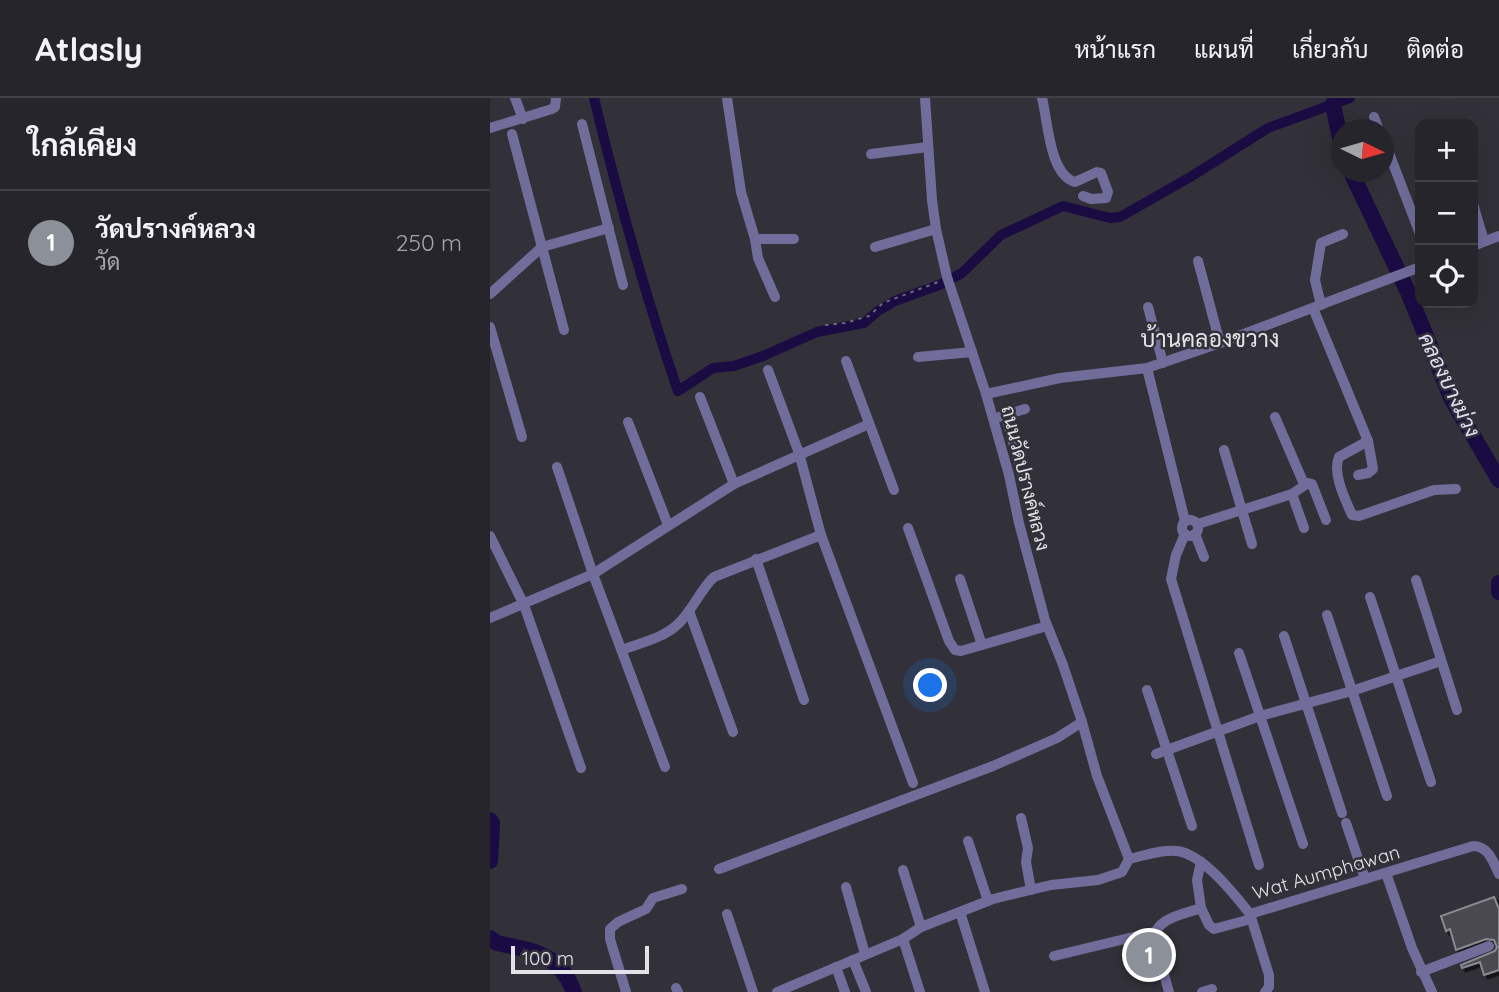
<!DOCTYPE html>
<html lang="th">
<meta charset="utf-8">
<style>
body{margin:0;font-family:Quicksand,Sarabun,sans-serif;background:#2e2d33;color:#f1f3f6}
.controls{position:absolute;right:21px;top:21px;display:grid;overflow:hidden;border-radius:14px;box-shadow:0 7px 28px #0002}
.controls button{width:63px;height:63px;display:grid;place-items:center;padding:0;border:0;border-bottom:2px solid #424247;background:#26252b;color:#f1f3f6;font:35px sans-serif}
.compass{position:absolute;left:841px;top:21px;width:63px;height:63px;border-radius:50%;background:#26252b;box-shadow:0 7px 28px #0002;rotate:95deg}
.scale{position:absolute;left:21px;bottom:18px;width:138px;box-sizing:border-box;padding-left:7px;border:4px solid #e3e2e8;border-top:0;font-size:19px;line-height:24px;white-space:nowrap;color:#e3e2e8;-webkit-text-stroke:5px #323139;paint-order:stroke}
.you{position:absolute;left:441px;top:588px;width:24px;height:24px;margin:-18px;border:5px solid #fff;border-radius:50%;background:#1a73e8;box-shadow:0 0 0 10px #1a73e833}
.badge{display:grid;place-items:center;width:46px;height:46px;border-radius:50%;background:#8c9099;color:#fff;font-size:23px;font-weight:700}
.pin{position:absolute;translate:-50% -50%;border:4px solid #fff;box-shadow:0 2px 7px #0006}
.list{margin:0;padding:0;list-style:none}
h2{display:flex;justify-content:space-between;align-items:center;height:91px;margin:0;padding:0 28px;font-size:30px}
h2 small{font-size:23px;font-weight:400;color:#a4a5a9}
.list li{display:grid;grid-template-columns:46px 1fr auto;gap:21px;align-items:center;box-sizing:border-box;height:105px;padding:0 28px;border-top:2px solid #424247}
.list b{display:block;font-size:26px;white-space:nowrap}
.list p{margin:0;font-size:23px;white-space:nowrap;color:#a4a5a9}
.list em{font-size:23px;font-style:normal;color:#a4a5a9}
.icon{flex:none;width:38px;height:38px;fill:none;stroke:currentColor;stroke-width:2;stroke-linecap:round;stroke-linejoin:round}
.map{position:relative;flex:none;width:1009px;height:894px;overflow:hidden}
header{display:flex;align-items:center;gap:42px;box-sizing:border-box;height:98px;padding:0 35px;background:#26252b;border-bottom:2px solid #424247}
header strong{font-size:33px}
nav{display:flex;gap:38px;margin-inline-start:auto;font-size:24px}
main{display:flex}
aside{flex:1;background:#26252b}
.map>svg:first-child{display:block}
</style>
<header>
<strong>Atlasly</strong>
<nav><a>หน้าแรก</a><a>แผนที่</a><a>เกี่ยวกับ</a><a>ติดต่อ</a></nav>
</header>
<main>
<aside>
<h2>ใกล้เคียง<small></small></h2>
<ul class="list">
<li><span class="badge">1</span><div><b>วัดปรางค์หลวง</b><p>วัด</p></div><em>250 m</em></li>
</ul>
</aside>
<div class="map">
<svg width="1009" height="894" viewBox="0 0 1009 894">
<defs>
<filter id="shadow"><feDropShadow dx="3.5" dy="3.5" stdDeviation="0" flood-color="#0009"/></filter>
</defs>
<rect width="100%" height="100%" fill="#323139"/>
<g fill="none" stroke-linecap="round" stroke-linejoin="round">
<path stroke="#1a0b43" stroke-width="10" d="M104,0c24,99 51,197 84,293l35,-23 21,-2 29,-10 54,-24 47,-9 14,-12 17,-10 44,-16 23,-12 39,-38 62,-29 47,12 10,-1 72,-41 76,-48 82,-30"/>
<g stroke="#1a0b43" stroke-width="16">
<polyline points="845,0 843,7 852,49"/>
<polyline points="861,74 918,194 962,302 1009,382"/>
<polyline points="1009,485 1009,494"/>
<polyline points="0,722 2,725 0,763"/>
<path d="M0,840l7,5c37,8 62,10 77,49"/>
</g>
</g>
<polygon fill="#484850" stroke="#898992" stroke-width="2" filter="url(#shadow)" points="1004,799 1009,811 1009,872 994,877 990,864 972,870 971,867 1005,853 1007,849 1004,842 996,841 966,852 960,831 956,833 951,818"/>
<g fill="none" stroke-linecap="round" stroke-linejoin="round">
<polyline stroke="#6b6a72" stroke-width="2" stroke-dasharray="3.5 5" stroke-linecap="butt" points="335,227 355,225 379,218 393,205 448,184"/>
<g stroke="#716d9b" stroke-width="10">
<polyline points="25,0 33,21"/>
<polyline points="237,0 251,94 265,141 268,160 285,199"/>
<polyline points="435,0 442,102 446,131 457,179 496,296 519,377 529,425 555,522 573,567 592,624 607,678 639,761"/>
<path d="M552,0c6,23 7,76 33,84l22,-10 4,1 7,19 -2,6 -15,1 -8,-3"/>
<polyline points="884,19 889,32"/>
<polyline points="92,26 133,187"/>
<polyline points="0,30 62,11 65,9 66,0"/>
<polyline points="22,36 74,232"/>
<polyline points="894,42 930,136"/>
<polyline points="381,56 438,49"/>
<polyline points="983,106 994,143"/>
<polyline points="265,141 304,141"/>
<polyline points="983,148 1009,138"/>
<polyline points="385,149 446,131"/>
<polyline points="708,163 730,245"/>
<polyline points="0,196 52,149 119,130"/>
<polyline points="831,207 825,182 831,145 853,136"/>
<polyline points="658,209 673,265"/>
<polyline points="823,210 878,343 883,371 878,375 868,377"/>
<polyline points="0,229 32,339"/>
<polyline points="428,259 482,254"/>
<polyline points="356,263 404,392"/>
<polyline points="657,270 695,423"/>
<polyline points="278,272 309,355 331,437 423,685"/>
<polyline points="496,296 570,280 657,270 730,245 930,169"/>
<polyline points="210,299 244,386"/>
<polyline points="516,318 531,373"/>
<polyline points="509,319 535,311"/>
<polyline points="785,319 814,386"/>
<polyline points="138,324 178,427"/>
<path d="M878,343l-29,16c-7,16 6,42 13,58l7,1 75,-26 22,-1"/>
<polyline points="734,352 762,446"/>
<polyline points="67,369 103,476 175,669"/>
<polyline points="802,396 814,430"/>
<circle cx="700" cy="430" r="8"/>
<polyline points="708,426 802,396 818,385 822,386 836,422"/>
<polyline points="418,430 459,543 465,552 471,553 557,528"/>
<polyline points="695,436 686,457 681,481 769,767"/>
<polyline points="705,436 714,459"/>
<polyline points="0,438 34,507 91,670"/>
<polyline points="266,461 314,602"/>
<polyline points="470,481 492,547"/>
<polyline points="926,482 967,612"/>
<polyline points="880,499 941,684"/>
<polyline points="199,513 243,634"/>
<polyline points="837,517 897,698"/>
<polyline points="0,520 103,476 244,386 379,326"/>
<polyline points="794,538 852,715"/>
<path d="M132,552c18,-7 41,-12 55,-25 15,-13 22,-34 37,-48l107,-42"/>
<polyline points="749,555 813,746"/>
<polyline points="657,592 702,728"/>
<polyline points="666,656 770,618 862,593 951,563"/>
<polyline points="531,720 538,750 536,764 541,792"/>
<polyline points="856,725 875,781"/>
<polyline points="478,743 498,803"/>
<path d="M639,761c15,-3 32,-10 48,-8 26,3 57,43 73,63l223,-68c16,0 20,16 26,28"/>
<polyline points="229,771 503,668 567,640 592,624"/>
<polyline points="413,772 431,829"/>
<polyline points="896,775 922,850 942,894"/>
<polyline points="356,789 375,856"/>
<polyline points="711,810 719,827 724,831 761,821"/>
<polyline points="470,814 495,894"/>
<polyline points="237,816 263,894"/>
<polyline points="760,816 779,877 779,889 775,894"/>
<polyline points="413,841 430,894"/>
<polyline points="564,858 664,834"/>
<polyline points="363,862 376,894"/>
<polyline points="346,869 355,894"/>
<polyline points="931,874 999,848"/>
<polyline points="186,890 188,894"/>
<polyline points="136,894 120,841 120,831 128,824 156,811 163,800 192,791"/>
<polyline points="287,894 413,841 431,829 503,801 561,787 608,782 632,774 639,761"/>
<path d="M679,894l-15,-53c1,-21 31,-25 47,-31l-4,-28 4,-18"/>
<polyline points="712,894 722,891"/>
</g>
</g>
<g text-anchor="middle" stroke-width="5" stroke-linejoin="round" paint-order="stroke">
<g font-size="19" fill="#e3e2e8" stroke="#323139">
<text transform="translate(536 380) rotate(76)" y="7">ถนนวัดปรางค์หลวง</text>
<text transform="translate(836 774) rotate(-16)" y="7">Wat Aumphawan</text>
</g>
<g font-size="21" font-style="italic" fill="#e2e1f4" stroke="#323139">
<text transform="translate(959 287) rotate(64)" y="7">คลองบางม่วง</text>
</g>
<g font-size="23" fill="#e3e2e8" stroke="#323139">
<text x="720" y="249">บ้านคลองขวาง</text>
</g>
</g>
</svg>
<div class="controls">
<button>+</button>
<button>−</button>
<button><svg class="icon" aria-label="locate" viewBox="0 0 24 24"><circle cx="12" cy="12" r="6"/><path d="M12 2v4M12 18v4M2 12h4M18 12h4"/></svg></button>
</div>
<svg class="compass" viewBox="-18 -18 36 36"><path d="M0-13l5 13h-10z" fill="#e53935"/><path d="M0 13l5-13h-10z" fill="#a4a5a9"/></svg>
<div class="scale">100 m</div>
<div class="you"></div>
<div class="pin badge" style="left:659px;top:857px">1</div>
</div>
</main>
